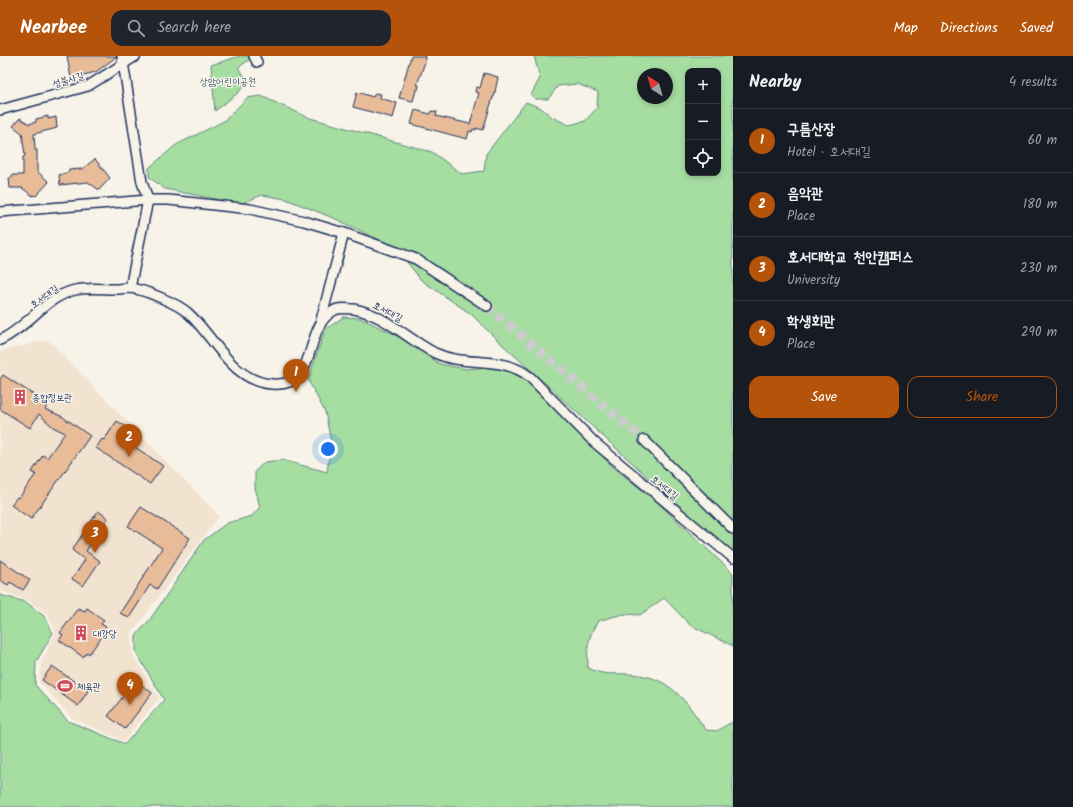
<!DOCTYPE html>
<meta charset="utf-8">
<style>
body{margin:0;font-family:Kalam,"Poor Story",sans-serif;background:#20242c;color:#f1f3f6}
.controls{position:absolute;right:12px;top:12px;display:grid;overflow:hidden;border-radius:8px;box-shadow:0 2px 6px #0003}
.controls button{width:36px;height:36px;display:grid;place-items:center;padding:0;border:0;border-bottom:1px solid #363941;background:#171b24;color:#f1f3f6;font:20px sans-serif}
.compass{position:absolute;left:637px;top:12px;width:36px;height:36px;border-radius:50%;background:#171b24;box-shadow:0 2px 6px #0003;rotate:323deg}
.you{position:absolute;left:328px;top:393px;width:14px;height:14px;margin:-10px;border:3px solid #fff;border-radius:50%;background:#1a73e8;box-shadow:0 0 0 6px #1a73e833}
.badge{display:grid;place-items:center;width:26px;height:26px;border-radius:50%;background:#b45309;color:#fff;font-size:13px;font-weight:700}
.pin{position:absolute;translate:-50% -33px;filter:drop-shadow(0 1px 2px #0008)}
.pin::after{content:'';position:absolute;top:21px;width:14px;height:12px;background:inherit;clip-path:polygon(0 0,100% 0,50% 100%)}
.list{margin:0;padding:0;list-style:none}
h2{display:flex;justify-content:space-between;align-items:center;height:52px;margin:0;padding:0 16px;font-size:17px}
h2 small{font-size:13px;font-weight:400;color:#9ea1a6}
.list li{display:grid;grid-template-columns:26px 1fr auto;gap:12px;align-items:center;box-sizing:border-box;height:64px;padding:0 16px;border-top:1px solid #363941}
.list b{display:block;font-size:15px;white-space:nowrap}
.list p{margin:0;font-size:13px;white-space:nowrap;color:#9ea1a6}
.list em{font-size:13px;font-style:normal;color:#9ea1a6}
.actions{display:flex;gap:8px;padding:12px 16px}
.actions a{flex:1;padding:9px 0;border:1px solid #b45309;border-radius:12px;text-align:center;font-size:14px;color:#b45309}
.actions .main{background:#b45309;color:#fff}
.icon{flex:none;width:22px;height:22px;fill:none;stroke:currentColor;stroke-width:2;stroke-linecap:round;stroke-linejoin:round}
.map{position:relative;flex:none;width:733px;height:751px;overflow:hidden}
header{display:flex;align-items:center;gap:24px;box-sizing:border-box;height:56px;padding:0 20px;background:#b45309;color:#fff}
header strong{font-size:19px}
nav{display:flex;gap:22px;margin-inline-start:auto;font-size:14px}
.search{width:280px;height:36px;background:#20242c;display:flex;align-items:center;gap:10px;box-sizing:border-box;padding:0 14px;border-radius:12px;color:#9ea1a6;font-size:15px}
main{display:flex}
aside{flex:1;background:#171b24}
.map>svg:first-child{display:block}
</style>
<header>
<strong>Nearbee</strong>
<div class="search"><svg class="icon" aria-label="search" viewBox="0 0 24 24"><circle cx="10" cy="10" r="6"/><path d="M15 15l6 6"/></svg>Search here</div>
<nav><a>Map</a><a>Directions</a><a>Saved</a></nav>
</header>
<main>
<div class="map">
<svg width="733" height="751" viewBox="0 0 733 751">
<rect width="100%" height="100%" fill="#f7f3e8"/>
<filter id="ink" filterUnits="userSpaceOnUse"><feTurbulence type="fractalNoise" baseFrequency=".025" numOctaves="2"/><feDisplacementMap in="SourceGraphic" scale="8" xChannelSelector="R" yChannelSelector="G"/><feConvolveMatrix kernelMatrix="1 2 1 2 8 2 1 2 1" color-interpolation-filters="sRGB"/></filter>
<g filter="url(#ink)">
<polygon fill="#f2e2d0" points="48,284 219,460 131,578 133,598 159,642 124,685 72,662 39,626 41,607 56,577 48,559 28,544 0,535 0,295"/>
<g fill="#a6dda1" stroke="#608680" fill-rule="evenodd">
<polygon points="240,0 247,0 250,3 238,12 248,24 239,36 215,55 211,9"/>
<path d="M534,0h199v499l-241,-220 -21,-21 -50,-34 -25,-32 -58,-28 -52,-21 -24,-4 -22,9 -75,-15 -16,-12v-9l27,-23 48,-24 23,-23 14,-2 49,22 122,34 30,22 22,-3 2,-17 40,-52 15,6 11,9 17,8 16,-4 12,-13 1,-16 -21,-8 -19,2 -10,13h-12l-5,-4 9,-17zM688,15h30v102h-30zM643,18h24v24h-24z"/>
<path d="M343,261l17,1 32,15 48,31 26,5 27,-2 26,7 93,92 44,35 77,72v73l-43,-21 -26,-27 -24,17 -17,-1 -25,7c-11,17 -11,27 -10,47 16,8 25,5 42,6 40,2 55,26 76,56l11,1 13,-8h3v84h-733v-212l26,7 19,15 8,16 -17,29 -1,23 33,36 57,23 39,-44 -28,-48v-16l15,-18 53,-78 23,-17 25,-7 8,-9 -5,-19v-17l10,-9 17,-2 45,12 4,-30 -6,-30 -17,-32 17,-50z"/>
</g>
<g fill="#e8bc98" stroke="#1b2f5e">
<polygon points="67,0 116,0 116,1 96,16 71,22"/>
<polygon points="411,0 425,0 424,3 426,3 417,29 419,29 418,34 416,34 413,45 399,42"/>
<polygon points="484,17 498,21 494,41 493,41 483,74 476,72 476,74 473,73 472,76 469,75 467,83 411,68 415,54 430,58 431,55 437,56 436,60 470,68 479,37 475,36 476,31 480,32"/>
<polygon points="357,36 373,41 375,37 381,38 380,42 397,47 393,62 353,51"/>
<polygon points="48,60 48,63 56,61 57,72 34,78 35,94 37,94 37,115 49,126 36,140 34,139 33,140 22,132 10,132 9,122 12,122 12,119 23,119 23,101 25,100 22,77 13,70 20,62 29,68 36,66 36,63"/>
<polygon points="95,103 110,122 99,134 88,126 60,129 59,119 69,116 68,114 82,113"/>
<polygon points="3,319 48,348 45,353 63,361 69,366 69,365 90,380 31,463 11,449 17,441 19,442 36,418 32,416 43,399 47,402 65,377 53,371 39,358 30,372 0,353 0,323"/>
<polygon points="117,365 136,377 129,387 163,410 150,428 96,392 102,383 104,384"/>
<polygon points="141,451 190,482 157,533 150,529 129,562 120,557 162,492 128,470"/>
<polygon points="98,455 108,462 86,495 100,505 83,530 72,523 85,504 72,494"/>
<polygon points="0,504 30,524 23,534 10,526 8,529 0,524"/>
<polygon points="78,552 85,555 87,552 104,564 101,568 106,571 102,576 104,578 89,598 87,596 83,601 59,584 63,579 60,577"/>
<polygon points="52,610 88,635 78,650 42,624"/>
<polygon points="138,626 152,637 125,673 108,660 132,629 135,630"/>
</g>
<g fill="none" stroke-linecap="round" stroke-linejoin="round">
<polyline stroke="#cbcccc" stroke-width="9" stroke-dasharray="9 4.5" stroke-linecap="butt" points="487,250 644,384"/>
<defs>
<g id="minor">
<polyline points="122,0 142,126 148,144 130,232"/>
<polyline points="254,0 257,6"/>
<polyline points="0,54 88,30 136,0"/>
<polyline points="0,156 148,144 169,144 250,153 304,165 344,177 416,203 487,250"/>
<polyline points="321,264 344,177"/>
<path d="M0,284c27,-12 45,-43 75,-50 13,-3 28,-1 42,-1 4,0 8,-1 12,-1 15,1 49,16 59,25 27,24 43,68 84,71 49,4 29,-57 63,-74 5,-3 13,-1 19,-1 32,6 53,30 81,44 32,15 66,1 95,24l64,65 139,116"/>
<polyline points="644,384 733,473"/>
</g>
</defs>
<use href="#minor" stroke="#1b2f5e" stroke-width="12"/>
<use href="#minor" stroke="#f7f3e8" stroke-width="9"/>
</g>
</g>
<defs>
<symbol id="building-bare" viewBox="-9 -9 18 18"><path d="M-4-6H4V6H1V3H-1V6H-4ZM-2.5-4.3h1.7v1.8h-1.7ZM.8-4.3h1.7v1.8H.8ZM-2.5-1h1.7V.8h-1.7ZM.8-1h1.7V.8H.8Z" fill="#d1495b" stroke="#f7f3e8" stroke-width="2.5" paint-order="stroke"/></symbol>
<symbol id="stadium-bare" viewBox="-9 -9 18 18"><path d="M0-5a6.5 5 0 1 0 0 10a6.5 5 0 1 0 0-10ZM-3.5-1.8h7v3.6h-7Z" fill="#d1495b" stroke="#f7f3e8" stroke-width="2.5" paint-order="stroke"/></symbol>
</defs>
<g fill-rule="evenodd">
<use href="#building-bare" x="9" y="330" width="22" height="22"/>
<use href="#building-bare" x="70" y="566" width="22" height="22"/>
<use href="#stadium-bare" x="54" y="619" width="22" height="22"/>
</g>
<g text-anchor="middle" stroke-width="3" stroke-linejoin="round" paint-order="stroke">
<g font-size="10" fill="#1b2f5e" stroke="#f7f3e8">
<text transform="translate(68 23) rotate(-17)" y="4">성불사길</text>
<text transform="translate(44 240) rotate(-36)" y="4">호서대길</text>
<text transform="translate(388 255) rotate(28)" y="4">호서대길</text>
<text transform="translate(665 431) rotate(39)" y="4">호서대길</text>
</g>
<g font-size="10" fill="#3e5a6f" stroke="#f7f3e8">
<text x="228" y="29">상암어린이공원</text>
</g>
<g font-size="10" fill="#1b2f5e" stroke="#f7f3e8" text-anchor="start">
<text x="32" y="345">종합정보관</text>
<text x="93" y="581">대강당</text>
<text x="77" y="634">체육관</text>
</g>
</g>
</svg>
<div class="controls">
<button>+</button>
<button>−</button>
<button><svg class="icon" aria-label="locate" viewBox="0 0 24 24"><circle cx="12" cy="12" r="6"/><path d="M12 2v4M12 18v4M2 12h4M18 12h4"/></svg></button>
</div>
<svg class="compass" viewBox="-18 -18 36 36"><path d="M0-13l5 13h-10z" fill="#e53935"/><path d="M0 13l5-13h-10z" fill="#9ea1a6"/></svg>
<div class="you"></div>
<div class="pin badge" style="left:296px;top:336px">1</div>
<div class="pin badge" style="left:129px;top:401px">2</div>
<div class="pin badge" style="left:95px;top:497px">3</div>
<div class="pin badge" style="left:130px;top:649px">4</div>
</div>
<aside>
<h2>Nearby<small>4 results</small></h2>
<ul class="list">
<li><span class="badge">1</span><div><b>구름산장</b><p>Hotel · 호서대길</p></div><em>60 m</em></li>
<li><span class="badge">2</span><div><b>음악관</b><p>Place</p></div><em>180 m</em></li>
<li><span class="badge">3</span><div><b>호서대학교 천안캠퍼스</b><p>University</p></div><em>230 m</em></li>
<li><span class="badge">4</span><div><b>학생회관</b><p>Place</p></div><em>290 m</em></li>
</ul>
<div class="actions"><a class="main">Save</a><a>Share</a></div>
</aside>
</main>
